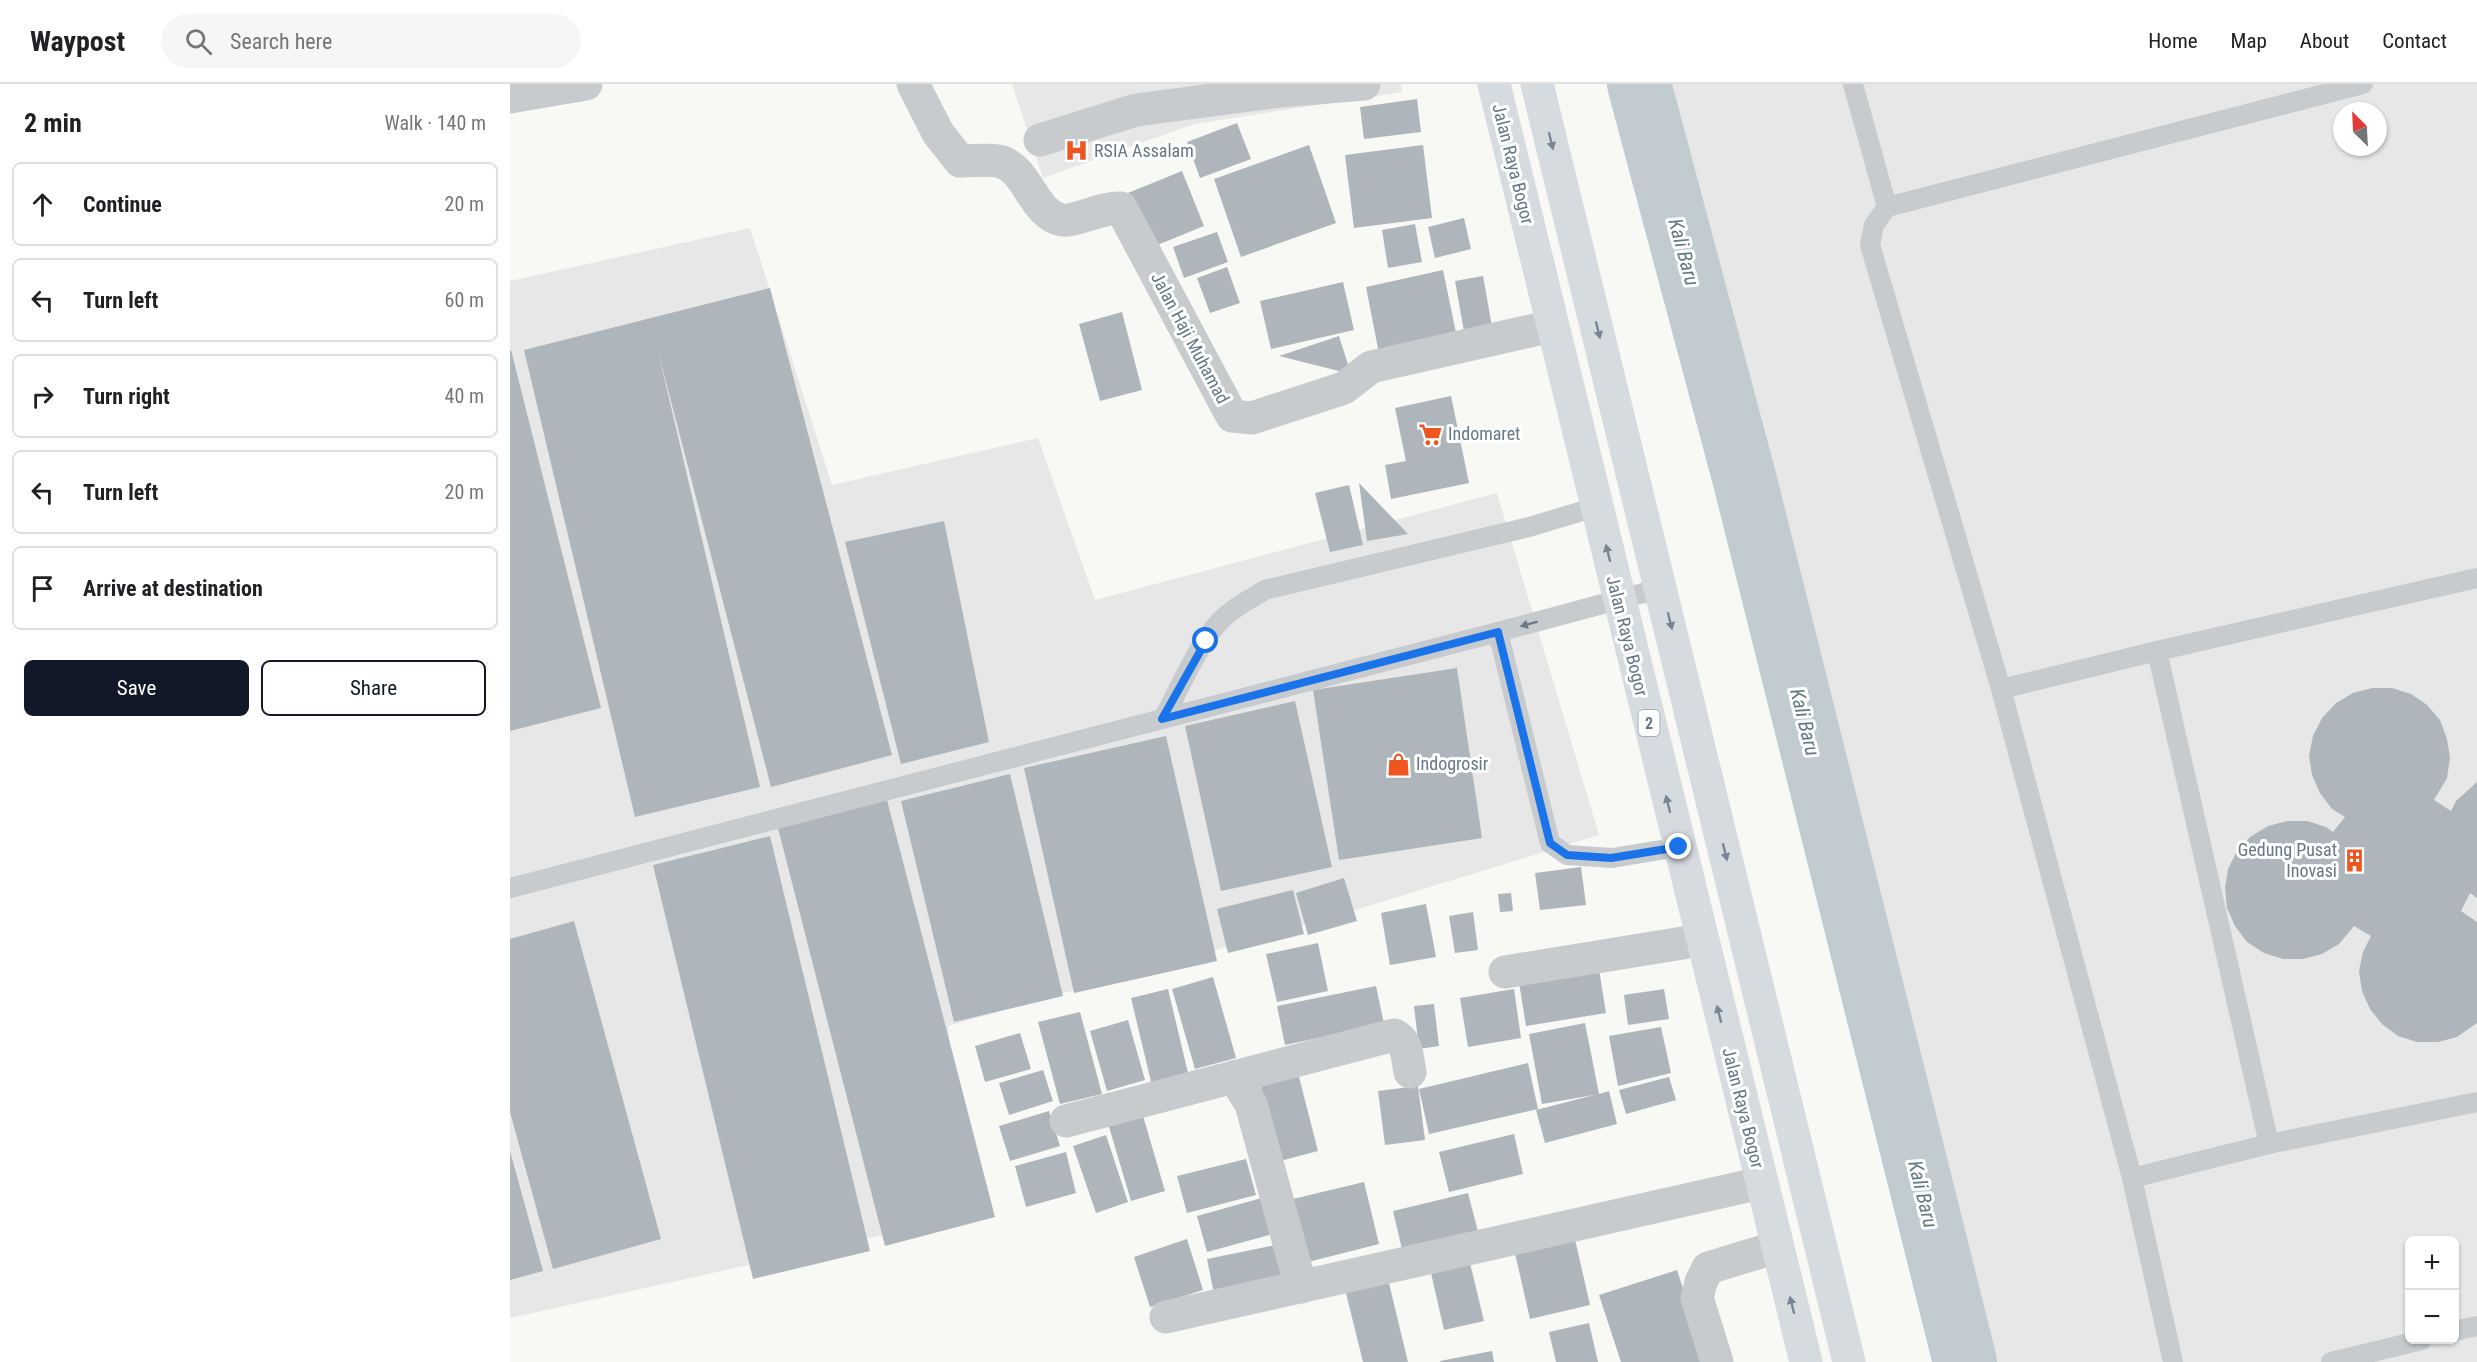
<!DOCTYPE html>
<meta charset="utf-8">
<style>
body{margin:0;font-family:"Roboto Condensed",sans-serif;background:#f6f6f6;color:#202124}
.controls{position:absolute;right:18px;bottom:18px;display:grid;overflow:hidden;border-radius:9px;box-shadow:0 2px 4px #0004}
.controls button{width:54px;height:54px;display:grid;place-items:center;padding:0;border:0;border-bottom:2px solid #e0e0e0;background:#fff;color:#202124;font:30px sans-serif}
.compass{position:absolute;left:1823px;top:18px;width:54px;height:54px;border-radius:50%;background:#fff;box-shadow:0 2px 4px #0004;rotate:336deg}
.stop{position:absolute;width:18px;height:18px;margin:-14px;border:4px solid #1a73e8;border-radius:50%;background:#fff}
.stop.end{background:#1a73e8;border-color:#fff;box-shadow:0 2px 6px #0008}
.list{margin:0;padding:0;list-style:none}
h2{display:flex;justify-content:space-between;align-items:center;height:78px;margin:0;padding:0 24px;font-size:26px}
h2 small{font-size:20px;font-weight:400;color:#757577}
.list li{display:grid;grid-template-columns:39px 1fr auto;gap:18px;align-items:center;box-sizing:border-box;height:84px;margin:0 12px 12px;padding:0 12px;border:2px solid #e0e0e0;border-radius:9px}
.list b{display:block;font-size:22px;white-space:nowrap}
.list em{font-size:20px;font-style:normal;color:#757577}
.actions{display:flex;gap:12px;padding:18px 24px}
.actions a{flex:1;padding:14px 0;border:2px solid #111827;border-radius:9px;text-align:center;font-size:21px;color:#111827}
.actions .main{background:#111827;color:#fff}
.icon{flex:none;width:33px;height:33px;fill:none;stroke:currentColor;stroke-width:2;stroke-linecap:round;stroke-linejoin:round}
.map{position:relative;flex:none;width:1967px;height:1278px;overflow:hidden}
header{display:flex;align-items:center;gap:36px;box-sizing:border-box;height:84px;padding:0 30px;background:#fff;border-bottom:2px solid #e0e0e0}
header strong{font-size:28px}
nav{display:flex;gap:33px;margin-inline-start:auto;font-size:21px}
.search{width:420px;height:54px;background:#f6f6f6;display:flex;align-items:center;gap:15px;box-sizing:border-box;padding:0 21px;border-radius:33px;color:#757577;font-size:22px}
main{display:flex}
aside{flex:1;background:#fff}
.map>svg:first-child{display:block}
</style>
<header>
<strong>Waypost</strong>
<div class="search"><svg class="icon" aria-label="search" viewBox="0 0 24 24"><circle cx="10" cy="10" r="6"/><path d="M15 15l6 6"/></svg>Search here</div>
<nav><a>Home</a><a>Map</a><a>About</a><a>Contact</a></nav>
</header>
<main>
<aside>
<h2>2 min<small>Walk · 140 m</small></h2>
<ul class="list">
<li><svg class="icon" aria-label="ahead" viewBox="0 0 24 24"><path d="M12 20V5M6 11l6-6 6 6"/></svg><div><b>Continue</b></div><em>20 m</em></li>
<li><svg class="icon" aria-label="left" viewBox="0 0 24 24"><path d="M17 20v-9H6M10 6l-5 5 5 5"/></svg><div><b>Turn left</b></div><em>60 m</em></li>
<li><svg class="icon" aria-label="right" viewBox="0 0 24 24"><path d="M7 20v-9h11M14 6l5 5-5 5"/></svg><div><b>Turn right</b></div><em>40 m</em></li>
<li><svg class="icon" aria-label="left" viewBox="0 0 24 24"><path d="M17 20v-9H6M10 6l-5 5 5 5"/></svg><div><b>Turn left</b></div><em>20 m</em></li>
<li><svg class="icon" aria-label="arrive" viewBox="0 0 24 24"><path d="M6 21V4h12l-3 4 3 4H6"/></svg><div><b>Arrive at destination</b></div></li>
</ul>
<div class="actions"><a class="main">Save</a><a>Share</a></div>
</aside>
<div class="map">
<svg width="1967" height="1278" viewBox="0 0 1967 1278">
<rect width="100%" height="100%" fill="#f8f8f5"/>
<g fill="#e6e7e6" fill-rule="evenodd">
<polygon points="502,0 891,0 892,8 684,40 533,94"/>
<path d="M1142,0h825v1278h-513zM1832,27h36v36h-36zM1900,1156h44v100h-44z"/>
<polygon points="240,144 322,401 528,354 585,516 987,409 1089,751 822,833 438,942 459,1132 0,1234 0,197"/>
</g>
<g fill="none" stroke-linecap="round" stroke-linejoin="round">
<polyline stroke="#c1cbd0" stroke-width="64" points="1129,0 1235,397 1455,1278"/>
</g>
<g fill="#aeb6bc">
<polygon points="907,15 911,48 854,55 850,23"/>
<polygon points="727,39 741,75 690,94 677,58"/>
<polygon points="799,61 826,139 731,173 704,95"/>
<polygon points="913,61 922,134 844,144 835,71"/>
<polygon points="672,87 694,142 640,164 618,109"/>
<polygon points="954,134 961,165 925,174 918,143"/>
<polygon points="905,140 912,178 878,184 872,146"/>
<polygon points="707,148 718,178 674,194 663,163"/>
<polygon points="717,183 730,219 700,229 687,194"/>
<polygon points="933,186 949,263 871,280 856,203"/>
<polygon points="973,192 983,248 955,253 945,197"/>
<polygon points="833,198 844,246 761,265 750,217"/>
<polygon points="260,204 382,671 261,703 148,267 250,703 125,733 14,266"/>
<polygon points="612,228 632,306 590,317 569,240"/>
<polygon points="829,252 841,290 769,272"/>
<polygon points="1,266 91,624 0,647 0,267"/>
<polygon points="941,312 959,399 881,415 875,381 896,377 885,324"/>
<polygon points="849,399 898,450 857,457"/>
<polygon points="839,401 853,461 820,468 805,409"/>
<polygon points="434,437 479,658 391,680 335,458"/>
<polygon points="947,584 972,754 829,776 803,606"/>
<polygon points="1862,604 1882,604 1901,610 1917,621 1930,636 1937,655 1940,674 1937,694 1924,716 1941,727 1946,717 1967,698 1967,814 1960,809 1951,827 1967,838 1967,939 1947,953 1928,958 1907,958 1888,952 1872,940 1860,925 1852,907 1849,887 1853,868 1861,852 1844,842 1829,860 1812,870 1793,875 1773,875 1754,869 1737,858 1725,842 1717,824 1715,804 1718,785 1727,767 1740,753 1758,742 1777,737 1797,737 1816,743 1823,748 1835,733 1822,725 1810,709 1802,691 1799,672 1803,652 1812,634 1826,619 1843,609"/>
<polygon points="785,617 822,783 711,807 675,642"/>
<polygon points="656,652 707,877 564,909 514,684"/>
<polygon points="500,690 553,912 444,938 391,717"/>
<polygon points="377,716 485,1133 375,1162 268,744"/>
<polygon points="260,752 360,1167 243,1195 143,781"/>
<polygon points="1071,783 1076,821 1030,826 1025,789"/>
<polygon points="834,794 847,837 798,851 786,809"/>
<polygon points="783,806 794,850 718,869 707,825"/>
<polygon points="1001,809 1003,827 990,828 988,810"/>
<polygon points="916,820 926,873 880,881 871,829"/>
<polygon points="963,828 968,866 945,869 939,832"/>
<polygon points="64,837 151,1155 43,1185 0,1028 0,855"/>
<polygon points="808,859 818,907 767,918 756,870"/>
<polygon points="1088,879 1096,929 1016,942 1008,892"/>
<polygon points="703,893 726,974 685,985 662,905"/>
<polygon points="866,902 874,940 775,961 767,922"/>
<polygon points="658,905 679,993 642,1002 621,914"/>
<polygon points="1004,905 1011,954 958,963 950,914"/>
<polygon points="1154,905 1159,935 1118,941 1114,911"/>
<polygon points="924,920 929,962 909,965 904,922"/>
<polygon points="570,928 592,1010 550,1020 528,938"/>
<polygon points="618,936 635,996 597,1007 580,947"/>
<polygon points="1075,939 1089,1010 1099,1007 1107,1040 1035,1059 1026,1026 1084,1011 1032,1020 1019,950"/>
<polygon points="1151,943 1161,989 1108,1002 1099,952"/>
<polygon points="510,949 521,985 475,998 465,962"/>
<polygon points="1018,979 1028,1025 919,1050 909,1005"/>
<polygon points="533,986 543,1017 499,1031 489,999"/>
<polygon points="788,989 808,1067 770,1077 750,1000"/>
<polygon points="1159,993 1166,1016 1116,1030 1109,1006"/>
<polygon points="908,1002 915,1056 875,1061 868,1007"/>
<polygon points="631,1025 655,1107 621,1117 597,1036"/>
<polygon points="539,1027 550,1062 500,1077 489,1042"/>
<polygon points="1004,1050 1013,1090 939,1108 929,1068"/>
<polygon points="596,1051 618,1118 586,1129 563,1062"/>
<polygon points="0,1067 33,1187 0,1196"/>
<polygon points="556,1068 566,1109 516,1123 505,1082"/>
<polygon points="736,1075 746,1111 677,1129 667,1092"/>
<polygon points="854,1098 869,1160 798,1178 783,1115"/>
<polygon points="958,1109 971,1159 895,1178 883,1127"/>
<polygon points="759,1112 770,1148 697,1168 687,1132"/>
<polygon points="1064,1151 1080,1221 1020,1235 1004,1165"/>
<polygon points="677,1155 693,1206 640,1223 624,1173"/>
<polygon points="771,1160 779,1200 705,1215 697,1175"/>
<polygon points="960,1179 974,1237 934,1246 921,1189"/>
<polygon points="1167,1186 1197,1278 1111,1278 1089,1211"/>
<polygon points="877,1191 898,1278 853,1278 834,1201"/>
<polygon points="1079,1239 1088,1278 1046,1278 1039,1248"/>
<polygon points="982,1267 984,1278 930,1278 930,1277"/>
</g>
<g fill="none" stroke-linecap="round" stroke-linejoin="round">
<g stroke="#c7cbce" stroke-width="20">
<polyline points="1343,0 1377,123"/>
<polyline points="988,548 1040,759 1057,771 1102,774 1169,763"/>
<polyline points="1647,567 1759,1060"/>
<polyline points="1491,605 1647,567 1967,494"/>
<path d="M653,635c16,-29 34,-73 56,-97 13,-14 30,-22 46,-32l264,-63 67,-20"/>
<polyline points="0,804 988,548 1152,504"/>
<polyline points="1622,1094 1759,1060 1967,1018"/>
<polyline points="1944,1247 1967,1242"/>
<polyline points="1663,1278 1622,1094 1491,605 1360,161 1364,141 1377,123 1853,0"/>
<polyline points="1821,1278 1912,1256"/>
</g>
<g stroke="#c7cbce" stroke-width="33">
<path d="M403,0l25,49 22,28c12,0 26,-2 38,0 30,6 34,53 64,59 13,2 40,-13 59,-12l111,208 20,2 92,-30 27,-21 181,-41"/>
<polyline points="0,13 76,0"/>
<polyline points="530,56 626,26 771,7 854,0"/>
<polyline points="995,888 1191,856"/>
<polyline points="724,993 741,1020 791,1203"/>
<path d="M556,1037l328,-86c14,6 13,23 16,37"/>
<polyline points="656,1233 1251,1099"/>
<polyline points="1207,1278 1187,1214 1191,1198 1198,1184 1267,1163"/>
</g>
<g stroke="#d6dbdf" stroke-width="33">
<polyline points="984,0 1296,1278"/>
<polyline points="1027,0 1339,1278"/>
</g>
</g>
<defs><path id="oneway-solid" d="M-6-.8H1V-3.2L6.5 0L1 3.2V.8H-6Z" transform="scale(1.5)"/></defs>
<g fill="#768695">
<use href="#oneway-solid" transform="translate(1041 57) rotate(76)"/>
<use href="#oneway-solid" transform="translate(1088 246) rotate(76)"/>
<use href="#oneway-solid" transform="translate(1098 469) rotate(-104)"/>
<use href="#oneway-solid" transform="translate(1160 537) rotate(76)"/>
<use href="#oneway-solid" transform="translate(1158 720) rotate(-104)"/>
<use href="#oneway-solid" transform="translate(1215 768) rotate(76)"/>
<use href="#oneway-solid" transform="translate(1209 930) rotate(-104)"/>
<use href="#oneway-solid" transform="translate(1282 1221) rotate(-104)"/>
</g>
<use fill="#6a7b8c" href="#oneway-solid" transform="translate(1019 540) rotate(165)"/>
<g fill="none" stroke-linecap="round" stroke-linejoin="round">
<polyline stroke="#1a73e8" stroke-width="8" points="696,557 652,635 988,548 1040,759 1057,771 1101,774 1169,763"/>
</g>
<defs>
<symbol id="hospital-bare" viewBox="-9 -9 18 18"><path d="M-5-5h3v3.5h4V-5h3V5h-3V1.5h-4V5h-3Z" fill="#ee551f" stroke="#fff" stroke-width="2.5" paint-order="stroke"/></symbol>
<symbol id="supermarket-bare" viewBox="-9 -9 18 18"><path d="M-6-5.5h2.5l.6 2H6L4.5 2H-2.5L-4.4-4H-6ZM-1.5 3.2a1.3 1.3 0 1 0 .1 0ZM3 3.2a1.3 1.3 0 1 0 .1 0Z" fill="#ee551f" stroke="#fff" stroke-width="2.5" paint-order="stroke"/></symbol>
<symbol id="shop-bare" viewBox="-9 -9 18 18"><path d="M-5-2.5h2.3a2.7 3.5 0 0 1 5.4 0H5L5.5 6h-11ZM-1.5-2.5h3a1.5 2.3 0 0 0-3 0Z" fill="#ee551f" stroke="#fff" stroke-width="2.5" paint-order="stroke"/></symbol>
<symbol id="building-bare" viewBox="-9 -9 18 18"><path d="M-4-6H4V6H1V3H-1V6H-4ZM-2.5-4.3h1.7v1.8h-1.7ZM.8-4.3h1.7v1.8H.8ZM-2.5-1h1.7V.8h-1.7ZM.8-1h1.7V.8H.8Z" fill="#ee551f" stroke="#fff" stroke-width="2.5" paint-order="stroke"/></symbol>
</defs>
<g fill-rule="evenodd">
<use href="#hospital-bare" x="550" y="50" width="33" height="33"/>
<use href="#supermarket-bare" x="904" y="334" width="33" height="33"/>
<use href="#shop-bare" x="872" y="664" width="33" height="33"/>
<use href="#building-bare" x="1828" y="760" width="33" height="33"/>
</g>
<g text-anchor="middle" stroke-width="6" stroke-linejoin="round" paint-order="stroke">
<rect fill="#fff" stroke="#93a0ac" stroke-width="1.5" x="1128.5" y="626" width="21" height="26" rx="4.5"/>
<g font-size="16" font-weight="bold" fill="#657788">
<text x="1139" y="645">2</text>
</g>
<g font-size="18" fill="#657788" stroke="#fff" text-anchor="start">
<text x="584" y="73">RSIA Assalam</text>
<text x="938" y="356">Indomaret</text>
<text x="906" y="686">Indogrosir</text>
<text x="1827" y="772" text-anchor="end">Gedung Pusat<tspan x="1827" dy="21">Inovasi</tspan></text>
</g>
<g font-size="18" fill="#657788" stroke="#fff">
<text transform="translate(1003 80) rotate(76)" y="6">Jalan Raya Bogor</text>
<text transform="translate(680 254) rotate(62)" y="6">Jalan Haji Muhamad</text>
<text transform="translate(1117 552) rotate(76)" y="6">Jalan Raya Bogor</text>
<text transform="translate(1233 1024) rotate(76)" y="6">Jalan Raya Bogor</text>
</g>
<g font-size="20" font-style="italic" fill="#617983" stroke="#fff">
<text transform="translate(1174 168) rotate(75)" y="7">Kali Baru</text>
<text transform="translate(1295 638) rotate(76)" y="7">Kali Baru</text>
<text transform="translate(1413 1110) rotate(76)" y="7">Kali Baru</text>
</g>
</g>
</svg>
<div class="controls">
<button>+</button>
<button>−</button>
</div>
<svg class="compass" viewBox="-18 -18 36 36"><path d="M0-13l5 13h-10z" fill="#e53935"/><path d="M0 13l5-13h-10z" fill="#757577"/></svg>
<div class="stop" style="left:696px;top:557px"></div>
<div class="stop end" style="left:1169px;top:763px"></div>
</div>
</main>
